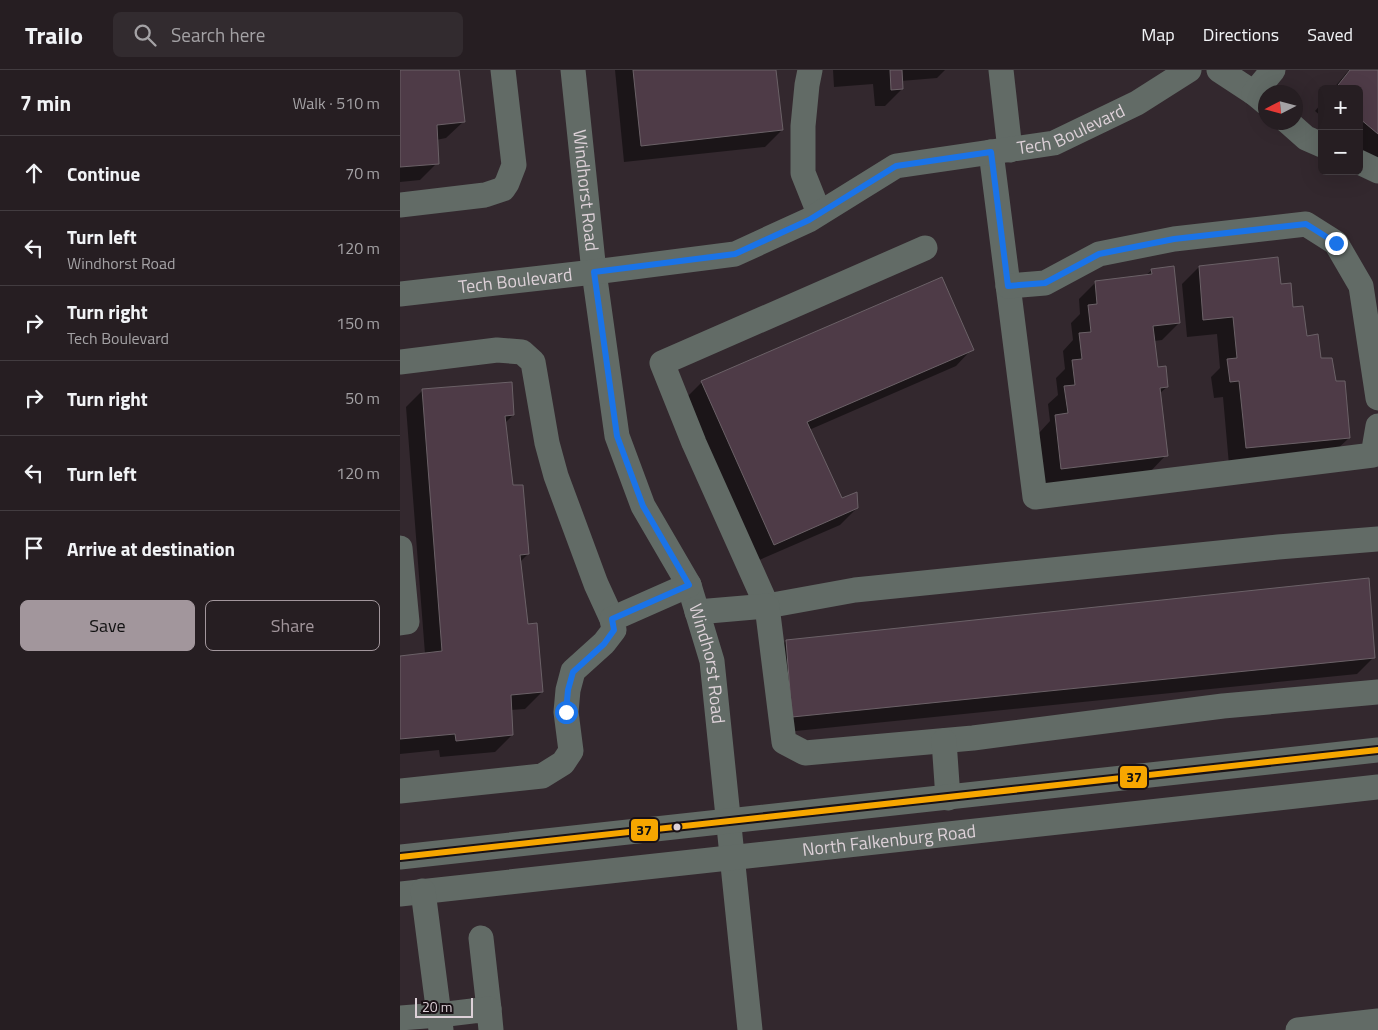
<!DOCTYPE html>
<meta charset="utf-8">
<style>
body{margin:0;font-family:"Titillium Web",sans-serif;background:#322b2f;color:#f1f3f6}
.controls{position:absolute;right:15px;top:15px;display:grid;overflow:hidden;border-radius:8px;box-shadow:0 5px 20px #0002}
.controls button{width:45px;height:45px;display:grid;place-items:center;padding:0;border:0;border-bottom:1px solid #423c40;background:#261e22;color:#f1f3f6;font:25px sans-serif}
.compass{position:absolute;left:858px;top:15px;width:45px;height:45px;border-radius:50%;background:#261e22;box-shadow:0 5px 20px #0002;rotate:264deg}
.scale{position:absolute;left:15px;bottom:12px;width:58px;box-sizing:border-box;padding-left:5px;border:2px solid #ddd1d8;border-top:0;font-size:14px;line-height:18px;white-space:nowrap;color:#ddd1d8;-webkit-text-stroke:4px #191115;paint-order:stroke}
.stop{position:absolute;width:15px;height:15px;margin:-11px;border:4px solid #1a73e8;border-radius:50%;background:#fff}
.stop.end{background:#1a73e8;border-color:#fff;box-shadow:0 1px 5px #0008}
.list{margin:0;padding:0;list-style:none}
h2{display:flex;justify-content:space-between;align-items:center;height:65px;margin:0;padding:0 20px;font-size:21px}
h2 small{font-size:16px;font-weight:400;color:#a4a2a5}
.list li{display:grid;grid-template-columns:32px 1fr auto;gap:15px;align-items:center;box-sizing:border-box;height:75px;padding:0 20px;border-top:1px solid #423c40}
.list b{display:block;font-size:19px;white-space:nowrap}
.list p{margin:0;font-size:16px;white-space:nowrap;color:#a4a2a5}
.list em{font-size:16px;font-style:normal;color:#a4a2a5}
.actions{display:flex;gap:10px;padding:15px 20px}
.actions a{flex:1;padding:11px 0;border:1px solid #a2969c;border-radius:8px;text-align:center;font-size:18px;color:#a2969c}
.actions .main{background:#a2969c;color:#111}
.icon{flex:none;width:28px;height:28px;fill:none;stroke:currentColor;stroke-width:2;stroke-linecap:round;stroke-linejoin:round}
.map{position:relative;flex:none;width:978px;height:960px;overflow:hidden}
header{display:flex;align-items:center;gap:30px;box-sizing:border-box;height:70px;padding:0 25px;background:#261e22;border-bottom:1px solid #423c40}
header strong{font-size:24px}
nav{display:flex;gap:28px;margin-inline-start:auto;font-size:18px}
.search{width:350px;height:45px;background:#322b2f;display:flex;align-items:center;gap:12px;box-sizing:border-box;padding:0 18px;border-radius:8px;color:#a4a2a5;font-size:19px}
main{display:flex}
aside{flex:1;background:#261e22}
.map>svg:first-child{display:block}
</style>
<header>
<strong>Trailo</strong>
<div class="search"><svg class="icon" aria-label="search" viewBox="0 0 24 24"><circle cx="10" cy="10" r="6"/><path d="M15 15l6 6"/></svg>Search here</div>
<nav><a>Map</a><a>Directions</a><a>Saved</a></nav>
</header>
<main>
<aside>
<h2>7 min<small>Walk · 510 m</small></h2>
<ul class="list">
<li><svg class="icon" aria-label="ahead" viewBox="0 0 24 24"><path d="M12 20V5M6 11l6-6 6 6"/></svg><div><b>Continue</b></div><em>70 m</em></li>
<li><svg class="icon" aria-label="left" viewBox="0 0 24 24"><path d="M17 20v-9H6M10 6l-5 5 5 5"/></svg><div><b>Turn left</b><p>Windhorst Road</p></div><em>120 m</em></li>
<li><svg class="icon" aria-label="right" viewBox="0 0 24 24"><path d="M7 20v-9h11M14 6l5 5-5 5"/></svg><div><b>Turn right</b><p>Tech Boulevard</p></div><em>150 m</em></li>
<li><svg class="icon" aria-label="right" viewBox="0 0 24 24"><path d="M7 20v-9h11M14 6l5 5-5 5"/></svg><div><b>Turn right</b></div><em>50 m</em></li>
<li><svg class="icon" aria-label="left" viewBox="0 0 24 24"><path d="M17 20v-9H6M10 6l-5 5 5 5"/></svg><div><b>Turn left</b></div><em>120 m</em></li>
<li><svg class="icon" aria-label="arrive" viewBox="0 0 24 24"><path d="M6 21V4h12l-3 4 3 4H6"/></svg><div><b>Arrive at destination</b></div></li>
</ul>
<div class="actions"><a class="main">Save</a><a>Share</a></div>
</aside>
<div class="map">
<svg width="978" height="960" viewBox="0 0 978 960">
<rect width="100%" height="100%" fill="#33282e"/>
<g fill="#0007">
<polygon points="0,0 58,0 63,52 46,68 36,70 37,93 20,110 0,112"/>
<polygon points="215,0 375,0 382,60 365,77 224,92"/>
<polygon points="433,0 545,0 537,8 501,11 502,19 485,36 475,36 473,14 434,17"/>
<polygon points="949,0 978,0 978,95 959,79 959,19 933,19"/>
<polygon points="922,33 922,47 915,41"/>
<polygon points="799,197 880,215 906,268 935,313 949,368 932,384 829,395 823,327 814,328 811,307 820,298 817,264 787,267 782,214"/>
<polygon points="752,200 779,253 762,270 754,271 757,298 767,317 759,324 766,385 750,402 645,415 639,363 650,351 648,334 658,325 656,308 665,299 663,281 673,270 671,253 680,244 679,229 696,212 745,206"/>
<polygon points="541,208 572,279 556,296 409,360 441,430 457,438 440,455 357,491 285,329 302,312"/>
<polygon points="23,320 113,345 105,353 112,417 128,484 120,492 127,555 142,622 125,639 110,640 112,665 95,682 40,687 39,680 0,684 0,587 25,584 6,337"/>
<polygon points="386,571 974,587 957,604 376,663 369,588"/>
</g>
<g fill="#4e3b47" stroke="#6b6167">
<polygon points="0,0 59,0 65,52 37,55 39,94 0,97"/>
<polygon points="233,0 376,0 383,60 241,76"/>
<polygon points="490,0 502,0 503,19 491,20"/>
<polygon points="950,0 978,0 978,64 959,48 959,19 935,19"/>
<polygon points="878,187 881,214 891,213 893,237 903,236 907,266 918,264 921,288 932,288 936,311 945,311 950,368 846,378 839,311 830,312 827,289 837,288 833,247 803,250 799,196"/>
<polygon points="774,196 780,253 753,256 758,297 766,296 768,317 760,318 768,386 661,399 655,345 668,343 664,316 675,315 672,290 682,289 679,263 691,262 688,235 697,234 695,211 752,204 751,199"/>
<polygon points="542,207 574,280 407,352 442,428 457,422 458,438 374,475 301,311"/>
<polygon points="112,312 114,345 105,346 113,415 123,415 129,484 120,485 128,554 137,553 143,622 111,625 113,665 56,671 55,664 0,669 0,586 42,581 22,319"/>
<polygon points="969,508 975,588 392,647 386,570"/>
</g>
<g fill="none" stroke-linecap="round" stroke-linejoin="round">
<g stroke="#626b66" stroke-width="25">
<path id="s1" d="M173,0l21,202 23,164 26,70 46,79 23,76 38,369"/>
<polyline points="410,0 407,15 403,56 403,103 419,143"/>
<polyline points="601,0 610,80"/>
<polyline points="819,0 854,23 866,33"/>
<polyline points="854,23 873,0"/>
<polyline points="888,52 906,68 922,75"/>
<polyline points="591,82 635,427 973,385 978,356"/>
<polyline points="959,92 978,101"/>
<polyline points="0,135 85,125 103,119 107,113 114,95 103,0"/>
<polyline points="525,178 262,293 294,373 367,536 455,520 878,477 978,469"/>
<polyline points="608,216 645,213 699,184 774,169 906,154 936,173 961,216 978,328"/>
<path id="s2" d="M0,224l194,-22 141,-18 74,-34 87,-54 158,-23 83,-40 52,-33"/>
<polyline points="0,292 97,280 122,282 133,292 147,373 156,406 196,514 212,549"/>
<polyline points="0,478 7,552 0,553"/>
<polyline points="297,542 367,536 384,672 405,683 573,668 823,636 978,622"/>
<polyline points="544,671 548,728"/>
<polyline points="0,721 142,706 163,693 171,681 166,642 168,620 173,601 204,573 214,560 212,549 289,515"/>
<polyline points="0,787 978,680"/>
<path id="s3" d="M0,824l978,-107"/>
<polyline points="81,868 89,939"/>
<polyline points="0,948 39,945 23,821"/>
<polyline points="41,960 39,945 89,939 91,960"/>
<polyline points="898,960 978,951"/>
</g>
<defs>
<polyline id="bus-1" points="0,787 978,680"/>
</defs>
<use href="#bus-1" stroke="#191115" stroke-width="10"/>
<use href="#bus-1" stroke="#f7a600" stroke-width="6"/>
</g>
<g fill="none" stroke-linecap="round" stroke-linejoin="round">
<polyline stroke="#1a73e8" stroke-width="6" points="166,642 168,620 173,602 204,574 214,560 212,549 289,515 243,436 217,366 194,202 335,184 409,150 496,96 591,82 608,216 645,213 699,184 774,169 906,154 936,173"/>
</g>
<circle fill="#ddd1d8" stroke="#191115" stroke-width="2" cx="277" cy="757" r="4.5"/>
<g text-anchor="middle" stroke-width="4" stroke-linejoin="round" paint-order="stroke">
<g font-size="18" fill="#ddd1d8" stroke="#191115">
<text dy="6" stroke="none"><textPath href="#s2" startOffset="701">Tech Boulevard</textPath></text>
<text dy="6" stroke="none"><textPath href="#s1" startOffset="121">Windhorst Road</textPath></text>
<text dy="6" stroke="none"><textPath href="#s2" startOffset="116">Tech Boulevard</textPath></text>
<text dy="6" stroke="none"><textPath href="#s1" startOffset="616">Windhorst Road</textPath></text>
<text dy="6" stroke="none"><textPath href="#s3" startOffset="492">North Falkenburg Road</textPath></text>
</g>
</g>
<g stroke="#191115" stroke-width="2">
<rect x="719" y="695" width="29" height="24" rx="5" fill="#f7a600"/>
<rect x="230" y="748" width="29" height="24" rx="5" fill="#f7a600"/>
</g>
<g font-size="14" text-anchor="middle" font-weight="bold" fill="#111">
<text x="734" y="712">37</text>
<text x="244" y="765">37</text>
</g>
</svg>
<div class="controls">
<button>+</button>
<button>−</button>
</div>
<svg class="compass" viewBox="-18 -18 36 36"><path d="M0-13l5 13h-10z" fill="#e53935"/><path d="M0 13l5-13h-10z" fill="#a4a2a5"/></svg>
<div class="scale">20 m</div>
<div class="stop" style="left:166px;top:642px"></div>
<div class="stop end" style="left:936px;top:173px"></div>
</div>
</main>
